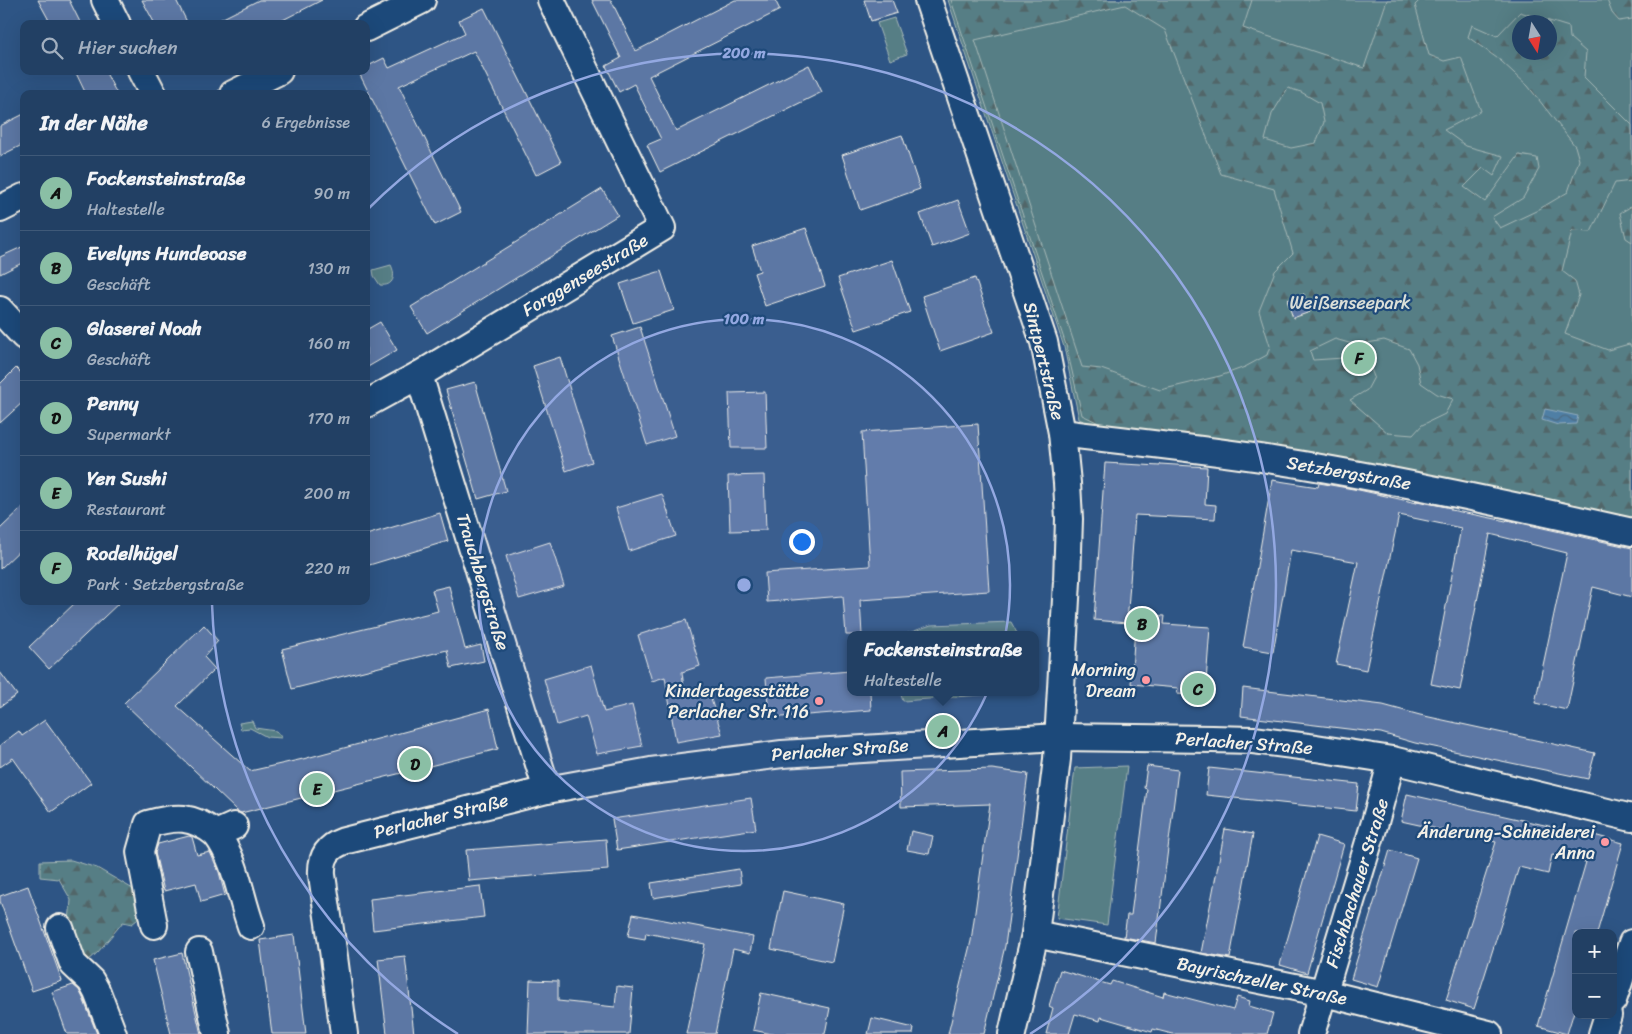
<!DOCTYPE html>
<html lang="de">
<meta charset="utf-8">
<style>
body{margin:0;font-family:Sriracha,sans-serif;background:#2e4b6d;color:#f1f3f6}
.controls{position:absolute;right:15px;bottom:15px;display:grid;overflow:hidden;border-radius:10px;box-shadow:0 5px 20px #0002}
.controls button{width:45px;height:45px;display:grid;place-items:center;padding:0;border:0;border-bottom:1px solid #3f5978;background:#224064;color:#f1f3f6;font:25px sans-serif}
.compass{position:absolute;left:1512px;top:15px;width:45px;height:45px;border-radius:50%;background:#224064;box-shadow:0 5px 20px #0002;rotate:169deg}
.you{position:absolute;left:801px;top:541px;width:18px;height:18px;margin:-12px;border:4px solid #fff;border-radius:50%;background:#1a73e8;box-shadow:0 0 0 8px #1a73e833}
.badge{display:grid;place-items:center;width:32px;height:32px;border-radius:50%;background:#8abfa5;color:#111;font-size:16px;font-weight:700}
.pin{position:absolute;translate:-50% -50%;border:2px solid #fff;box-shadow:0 1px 5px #0006}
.popup{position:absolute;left:847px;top:631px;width:192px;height:65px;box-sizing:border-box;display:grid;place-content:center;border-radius:10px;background:#224064;filter:drop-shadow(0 1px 4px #0005);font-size:16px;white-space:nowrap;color:#a2afbf}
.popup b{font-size:19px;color:#f1f3f6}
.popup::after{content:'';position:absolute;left:50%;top:100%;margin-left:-10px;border:10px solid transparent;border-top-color:#224064}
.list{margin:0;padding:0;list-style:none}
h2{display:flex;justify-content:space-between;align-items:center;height:65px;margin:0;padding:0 20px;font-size:21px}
h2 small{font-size:16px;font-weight:400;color:#a2afbf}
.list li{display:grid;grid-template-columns:32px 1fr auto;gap:15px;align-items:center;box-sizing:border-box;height:75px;padding:0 20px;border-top:1px solid #3f5978}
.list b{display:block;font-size:19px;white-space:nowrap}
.list p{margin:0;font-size:16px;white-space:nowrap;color:#a2afbf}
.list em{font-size:16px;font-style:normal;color:#a2afbf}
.icon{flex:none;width:28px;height:28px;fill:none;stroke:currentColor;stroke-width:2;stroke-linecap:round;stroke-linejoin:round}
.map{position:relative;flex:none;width:1632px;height:1034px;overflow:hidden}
.search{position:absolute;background:#224064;box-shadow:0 5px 20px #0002;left:20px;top:20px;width:350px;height:55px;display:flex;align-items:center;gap:12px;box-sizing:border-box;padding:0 18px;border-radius:10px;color:#a2afbf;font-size:19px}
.panel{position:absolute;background:#224064;box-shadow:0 5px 20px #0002;left:20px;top:90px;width:350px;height:515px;border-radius:10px}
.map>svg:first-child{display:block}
</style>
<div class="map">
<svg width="1632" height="1034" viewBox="0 0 1632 1034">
<defs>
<pattern id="forest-firs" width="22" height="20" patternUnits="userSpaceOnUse" patternTransform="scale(1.25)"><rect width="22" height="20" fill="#577e85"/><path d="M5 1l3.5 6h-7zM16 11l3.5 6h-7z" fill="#516669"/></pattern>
<pattern id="water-waves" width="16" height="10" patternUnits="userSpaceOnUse" patternTransform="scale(1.25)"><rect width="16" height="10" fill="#507fa5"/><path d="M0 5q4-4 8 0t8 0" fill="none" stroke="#4d697f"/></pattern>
</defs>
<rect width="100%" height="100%" fill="#2e5585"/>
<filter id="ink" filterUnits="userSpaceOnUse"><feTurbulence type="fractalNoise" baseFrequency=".02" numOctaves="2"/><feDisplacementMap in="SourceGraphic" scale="10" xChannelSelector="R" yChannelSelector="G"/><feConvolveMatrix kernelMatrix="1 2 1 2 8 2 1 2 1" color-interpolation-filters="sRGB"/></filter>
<g filter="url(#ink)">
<g fill="#577e85" stroke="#a6b8b6" fill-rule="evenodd">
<path d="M948,0h684v524l-537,-98 -16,-7 -15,-72zM1520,22h30v30h-30z"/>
<polygon points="894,18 907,54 890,60 877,23"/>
<path d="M391,265c5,10 3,22 -11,20l-6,-9 -1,-6z"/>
<polygon points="1011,622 1018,635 903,635 931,625"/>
<polygon points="900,692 1019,692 903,701"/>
<polygon points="252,721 255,728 276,731 282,738 267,737 250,728 241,729 239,723"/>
<polygon points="1127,766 1107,925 1057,918 1075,768"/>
</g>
<g fill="url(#forest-firs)" stroke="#a6b8b6" fill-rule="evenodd">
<path d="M951,0h301l-9,28 121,40 23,-68h33l-5,5 14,50 15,6 17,-4 20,54 -37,19 22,16 37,10 -9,20 -11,-8 -19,19 21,15 34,-47 18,3 2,11 -16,29 -31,19 8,11 36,-17 32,-19 11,-32 -4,-14 -47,-60 -27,-25 -33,-24 4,-12 25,11 23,-24 49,15 1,11 16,14 -2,25 48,48v56l-17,2 -24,49 -19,-1 -10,40 13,10 4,14 -14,39 43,16 21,-6 3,4v170l-260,-52 -271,-42 -19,-9 -16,-70zM1125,5l40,25 56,144 53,15 19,64 -18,18 -16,40 11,35 -3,9 -22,12 -25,9 -60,14 -59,-21 -19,-2 -107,-327zM1520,22h30v30h-30zM1288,88l13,4 19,11 4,19 -8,21 -25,5 -26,-8 7,-26zM1335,339l14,4 13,1 22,-4 25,9 8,15 4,19 16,11 16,5 -8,15 -23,11 -9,10 -25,-2 -38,-33 17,-10 7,-13 -3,-8 -16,-1 -11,-10 -31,2 -3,-9z"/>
<polygon points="1607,0 1632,0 1632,19 1619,21 1612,13"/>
<polygon points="1632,206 1632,242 1626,238 1620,213"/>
<polygon points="71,860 97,868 133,889 143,915 132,924 123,922 98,952 87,962 68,933 71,900 59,879 40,877 40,861"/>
</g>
<polygon fill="url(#water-waves)" stroke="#92adc0" points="1545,409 1578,416 1576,424 1558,425 1542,420"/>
<g fill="#5b77a4" stroke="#f4f1e8">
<polygon points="38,0 69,0 81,24 51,24"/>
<polygon points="142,0 176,0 188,24 155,24"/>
<polygon points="259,0 322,0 275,24 211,24"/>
<polygon points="592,0 611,0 636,51 735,0 775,0 780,10 649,76 676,131 809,65 822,92 660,172 647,145 661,139 634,84 619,92 606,66 621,58"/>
<polygon points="864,0 892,0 897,13 871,21"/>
<polygon points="484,8 561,162 536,175 474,51 399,86 461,212 435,225 358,71 366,71 366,67 384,58 389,68 465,33 459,20"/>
<polygon points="75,71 105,71 117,94 86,94"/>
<polygon points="24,114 24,144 0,156 0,126"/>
<polygon points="902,135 920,189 860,210 842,155"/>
<polygon points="602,189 618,215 427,333 411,307"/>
<polygon points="958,200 970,233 932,247 920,214"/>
<polygon points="806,228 825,286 765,306 754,273 760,271 752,246"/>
<polygon points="24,246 24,262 0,274 0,257"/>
<polygon points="892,260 910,312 856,330 838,278"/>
<polygon points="661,271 674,310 633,323 620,284"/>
<polygon points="975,278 994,332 940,351 922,296"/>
<polygon points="1304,294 1310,312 1293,318 1287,300"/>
<polygon points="380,322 397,350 366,368 366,330"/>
<polygon points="640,327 675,436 647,445 612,336"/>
<polygon points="560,357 592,462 566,471 533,366"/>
<polygon points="16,368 24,376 24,401 0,423 0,384"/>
<polygon points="475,382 506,491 478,499 446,390"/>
<polygon points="765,392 767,448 731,448 729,393"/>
<polygon points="978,424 989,591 860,600 862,635 846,635 843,596 767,602 765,573 870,566 862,432"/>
<polygon points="1105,463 1160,466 1160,464 1207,467 1205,504 1216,505 1215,519 1135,515 1127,623 1094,620"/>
<polygon points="764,475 766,530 730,531 728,476"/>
<polygon points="1272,480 1318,487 1319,483 1359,490 1417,503 1417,501 1451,508 1451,510 1506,521 1507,520 1632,548 1632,597 1593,587 1567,710 1535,703 1567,553 1490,534 1460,690 1431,684 1461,528 1399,515 1366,670 1336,664 1358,562 1291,550 1273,652 1243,647"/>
<polygon points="662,494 676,536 629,551 616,508"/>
<polygon points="24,506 24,546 0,569 0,529"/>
<polygon points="440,513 448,541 366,566 366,535"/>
<polygon points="550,542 564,586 519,599 506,556"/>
<polygon points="449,586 465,649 481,645 484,661 451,668 447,650 292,689 282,649 438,611 432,590"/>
<polygon points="77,601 121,601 49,669 29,647"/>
<polygon points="1136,614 1165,616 1164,624 1210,627 1205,696 1177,694 1178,688 1131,684"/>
<polygon points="686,620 700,666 682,672 685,696 709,693 722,734 676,742 665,677 652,681 638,635"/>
<polygon points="204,625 218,641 204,657 215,669 177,706 250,771 303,759 489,709 498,749 241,813 237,811 124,703"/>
<polygon points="591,665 604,712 632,705 642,746 597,754 586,716 557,725 544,679"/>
<polygon points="850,671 850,692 870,692 871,710 769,718 766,678"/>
<polygon points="0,672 17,695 0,707"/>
<polygon points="1243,688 1383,705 1420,715 1595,753 1588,779 1415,743 1381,733 1241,716"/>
<polygon points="45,720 91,783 51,812 13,758 0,767 0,745 19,731 22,736"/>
<polygon points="1147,766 1178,770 1156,943 1124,937 1127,915 1131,915 1147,789 1144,788"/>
<polygon points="1209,768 1359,784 1356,811 1206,795"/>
<polygon points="992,769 1028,774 1005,946 984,1034 948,1034 971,941 990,804 901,807 900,772"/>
<polygon points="1407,794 1593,836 1594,835 1623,843 1597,933 1576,933 1576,1005 1567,1034 1538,1026 1586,862 1552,855 1548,874 1519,867 1474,1009 1446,1000 1496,842 1401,821"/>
<polygon points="751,798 756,829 617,850 612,819"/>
<polygon points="1225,829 1253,834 1230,958 1201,953"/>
<polygon points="911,831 933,836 929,854 907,850"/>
<polygon points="189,836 192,837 197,855 210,852 219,872 225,895 201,902 196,883 164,891 155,853 158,844"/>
<polygon points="1317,836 1344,844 1307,973 1280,965"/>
<polygon points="606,839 608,870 469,881 466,850"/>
<polygon points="1390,850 1417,858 1378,987 1351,979"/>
<polygon points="739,869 741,884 653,898 651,883"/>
<polygon points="28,886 62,981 32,991 0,901 0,896"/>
<polygon points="480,886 484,917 373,930 370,899"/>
<polygon points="783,891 844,904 832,962 771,949"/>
<polygon points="633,914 753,937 750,953 733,949 715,1034 686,1034 705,944 646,933 645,939 628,936"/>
<polygon points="294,935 306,1034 272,1034 260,940"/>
<polygon points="182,953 195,1009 201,1034 171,1034 153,960"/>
<polygon points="405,956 414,1034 387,1034 378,959"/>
<polygon points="1060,970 1110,985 1112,981 1163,997 1164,992 1233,1010 1237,997 1250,1001 1249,1006 1273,1013 1267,1034 1172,1034 1153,1029 1152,1032 1101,1017 1100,1021 1075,1014 1069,1034 1046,1034 1053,1008 1049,1006"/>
<polygon points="530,980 558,981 558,1001 615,1007 617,986 633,988 629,1034 528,1034"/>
<polygon points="73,985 79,990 83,998 97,1034 67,1034 52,992"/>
<polygon points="761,993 830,1008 825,1034 772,1034 753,1030"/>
<polygon points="872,1018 914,1028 913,1034 868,1034"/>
</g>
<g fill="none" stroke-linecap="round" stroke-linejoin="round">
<defs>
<g id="minor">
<polyline points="105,0 117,24"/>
<polyline points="928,0 1044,342 1062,433 1067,483 1069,519 1067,581 1057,759 1035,934 1012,1034"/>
<polyline points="366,28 422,0"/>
<polyline points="141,71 153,94"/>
<polyline points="233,94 279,71"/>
<polyline points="0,209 24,197"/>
<polyline points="0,310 24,336"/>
<polyline points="419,375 547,790"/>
<polyline points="366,404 419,375 662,228 551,0"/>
<path d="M1062,433c70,9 141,16 211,27 120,19 240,45 359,72"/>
<path d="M234,826l-18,8c21,28 23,59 35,92"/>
<path d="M154,925l-14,-73 8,-28c28,-8 44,-9 68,10"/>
<polyline points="60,928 73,964 91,981 97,992 113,1034"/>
<polyline points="1035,934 1324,993 1489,1034"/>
<polyline points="199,952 217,1034"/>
<polyline points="1613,1000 1632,943"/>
<path d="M344,1034l-10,-77 -12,-82c-1,-17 5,-28 22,-34l203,-51 104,-19 131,-17 276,-17 154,2 41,1 63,8 76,12 240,58"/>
<polyline points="1311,1034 1375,822 1392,760"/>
<polyline points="1602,1034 1608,1015"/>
</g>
</defs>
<use href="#minor" stroke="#f4f1e8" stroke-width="30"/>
<use href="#minor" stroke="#1f4a7a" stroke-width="26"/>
</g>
</g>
<circle cx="744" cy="585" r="266" fill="#93a8e1" fill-opacity=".12"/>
<g fill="none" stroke="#93a8e1" stroke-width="2.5">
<circle cx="744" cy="585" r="266"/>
<path d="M458 1034A532 532 0 0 1 212 604M368 209A532 532 0 1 1 1030 1034"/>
</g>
<g fill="#ff9aa2" stroke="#1f4a7a" stroke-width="2">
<circle cx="1146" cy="680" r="5"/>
<circle cx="819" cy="701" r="5"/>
<circle cx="1605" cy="842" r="5"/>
</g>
<g text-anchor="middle" stroke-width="4.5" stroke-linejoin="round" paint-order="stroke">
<g font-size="18" fill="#f4f1e8" stroke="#1f4a7a">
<text transform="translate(585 275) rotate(-31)" y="6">Forggenseestraße</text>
<text transform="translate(1044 361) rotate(76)" y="6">Sintpertstraße</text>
<text transform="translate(1349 473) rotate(10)" y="6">Setzbergstraße</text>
<text transform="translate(483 582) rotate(73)" y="6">Trauchbergstraße</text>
<text transform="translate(1244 743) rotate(4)" y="6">Perlacher Straße</text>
<text transform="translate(840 750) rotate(-4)" y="6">Perlacher Straße</text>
<text transform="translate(441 816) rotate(-14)" y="6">Perlacher Straße</text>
<text transform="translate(1357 883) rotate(-73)" y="6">Fischbachauer Straße</text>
<text transform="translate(1262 981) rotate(12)" y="6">Bayrischzeller Straße</text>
</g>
<g font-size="18" fill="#dce0d9" stroke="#1f4a7a">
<text x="1350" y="309">Weißenseepark</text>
</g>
<g font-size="18" fill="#f4f1e8" stroke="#1f4a7a" text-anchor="end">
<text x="1136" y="676">Morning<tspan x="1136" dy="21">Dream</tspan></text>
<text x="809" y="697">Kindertagesstätte<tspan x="809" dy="21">Perlacher Str. 116</tspan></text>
<text x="1595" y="838">Änderung-Schneiderei<tspan x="1595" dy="21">Anna</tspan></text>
</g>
</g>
<circle cx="744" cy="585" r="8" fill="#93a8e1" stroke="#1f4a7a" stroke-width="2.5"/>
<g font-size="15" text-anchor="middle" font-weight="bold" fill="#93a8e1" stroke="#1f4a7a" stroke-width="4.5" stroke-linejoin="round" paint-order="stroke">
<text x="744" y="58">200 m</text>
<text x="744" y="324">100 m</text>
</g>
</svg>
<div class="controls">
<button>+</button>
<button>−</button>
</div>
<svg class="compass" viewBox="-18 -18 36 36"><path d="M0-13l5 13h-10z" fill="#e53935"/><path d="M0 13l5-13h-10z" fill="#a2afbf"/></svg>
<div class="you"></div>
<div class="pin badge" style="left:943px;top:731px">A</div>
<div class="popup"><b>Fockensteinstraße</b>Haltestelle</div>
<div class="pin badge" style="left:1142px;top:624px">B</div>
<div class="pin badge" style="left:1198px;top:689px">C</div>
<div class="pin badge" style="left:415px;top:764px">D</div>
<div class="pin badge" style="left:317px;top:789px">E</div>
<div class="pin badge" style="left:1359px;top:358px">F</div>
<div class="search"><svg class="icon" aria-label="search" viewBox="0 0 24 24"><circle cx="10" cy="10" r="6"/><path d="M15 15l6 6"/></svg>Hier suchen</div>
<section class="panel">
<h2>In der Nähe<small>6 Ergebnisse</small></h2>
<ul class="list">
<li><span class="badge">A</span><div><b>Fockensteinstraße</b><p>Haltestelle</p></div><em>90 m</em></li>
<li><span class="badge">B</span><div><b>Evelyns Hundeoase</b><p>Geschäft</p></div><em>130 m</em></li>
<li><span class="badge">C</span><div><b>Glaserei Noah</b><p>Geschäft</p></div><em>160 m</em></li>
<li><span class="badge">D</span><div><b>Penny</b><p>Supermarkt</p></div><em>170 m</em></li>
<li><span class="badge">E</span><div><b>Yen Sushi</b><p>Restaurant</p></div><em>200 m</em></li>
<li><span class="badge">F</span><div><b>Rodelhügel</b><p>Park · Setzbergstraße</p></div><em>220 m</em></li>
</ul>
</section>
</div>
